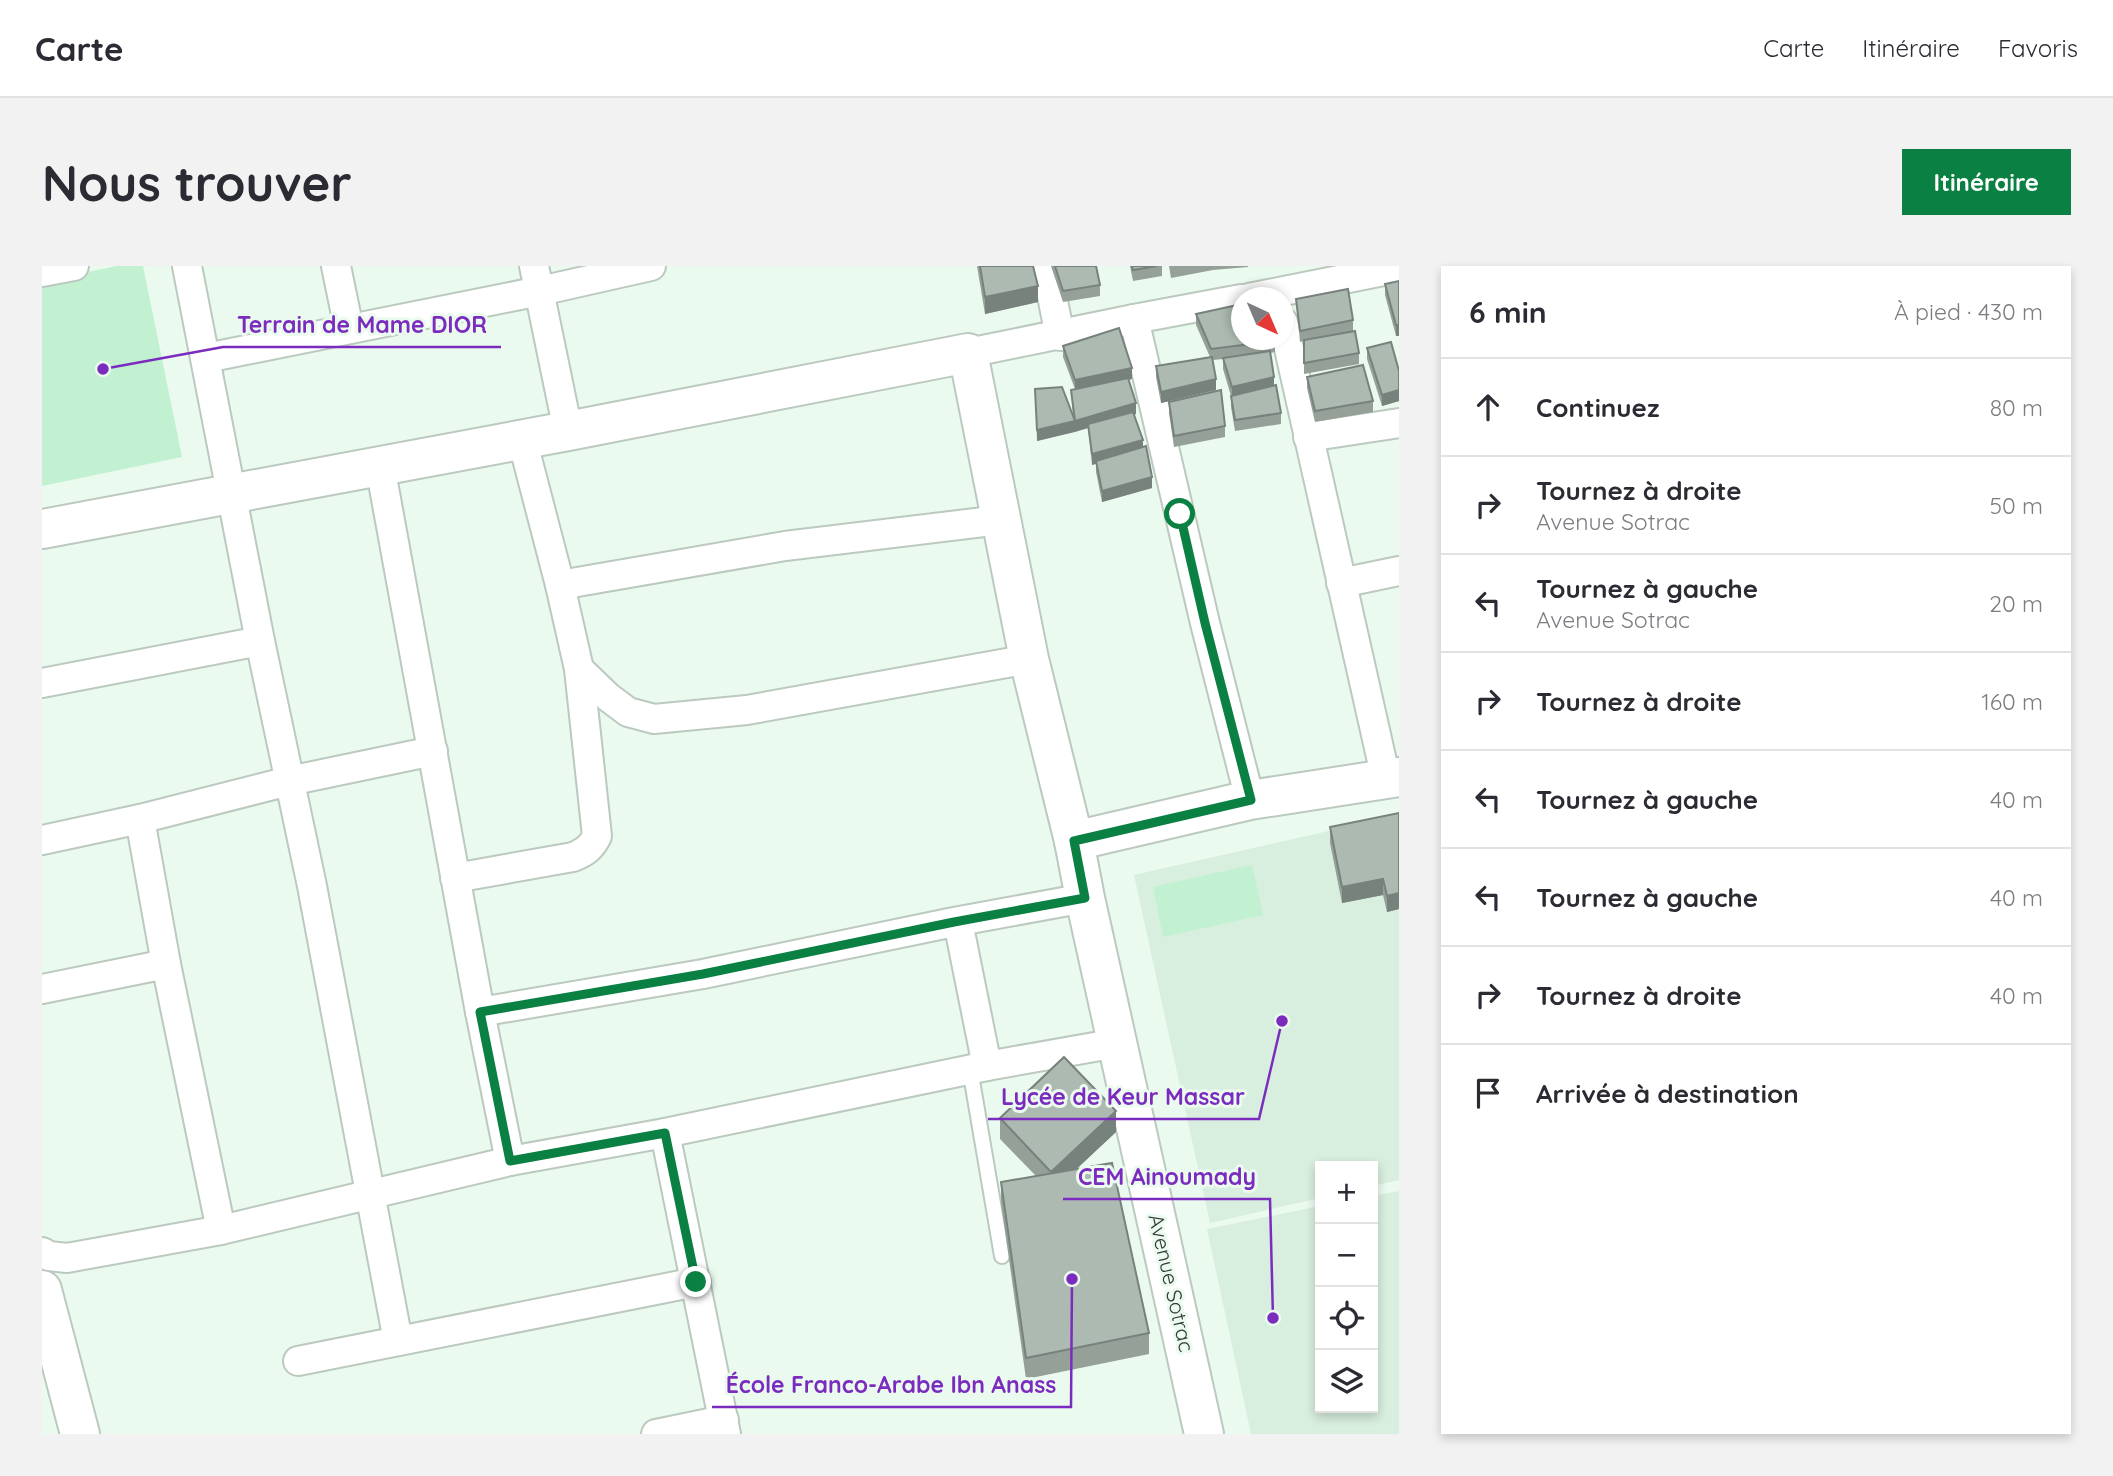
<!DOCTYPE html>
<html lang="fr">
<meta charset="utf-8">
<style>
body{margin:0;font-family:Quicksand,sans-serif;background:#f2f2f3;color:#2b2b33}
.controls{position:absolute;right:21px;bottom:21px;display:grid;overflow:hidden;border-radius:0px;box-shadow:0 4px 10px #0003}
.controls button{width:63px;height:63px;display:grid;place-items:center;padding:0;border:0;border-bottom:2px solid #e1e1e2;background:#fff;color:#2b2b33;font:35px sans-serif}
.compass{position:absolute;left:1189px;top:21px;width:63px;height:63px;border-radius:50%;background:#fff;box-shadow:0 4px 10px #0003;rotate:136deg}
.stop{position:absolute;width:21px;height:21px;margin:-16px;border:5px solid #0b8043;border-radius:50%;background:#fff}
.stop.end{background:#0b8043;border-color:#fff;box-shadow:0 2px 7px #0008}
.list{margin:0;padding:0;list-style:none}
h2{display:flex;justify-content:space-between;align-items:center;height:91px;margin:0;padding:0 28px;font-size:30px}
h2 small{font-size:23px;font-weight:400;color:#7c7c81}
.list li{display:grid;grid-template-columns:46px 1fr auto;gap:21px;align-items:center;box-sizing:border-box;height:98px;padding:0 28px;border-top:2px solid #e1e1e2}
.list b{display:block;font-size:26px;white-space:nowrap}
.list p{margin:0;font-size:23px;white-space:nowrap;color:#7c7c81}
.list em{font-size:23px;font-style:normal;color:#7c7c81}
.icon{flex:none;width:38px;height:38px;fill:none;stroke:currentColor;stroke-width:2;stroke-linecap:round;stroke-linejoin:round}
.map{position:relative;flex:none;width:1357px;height:1168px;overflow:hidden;border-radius:0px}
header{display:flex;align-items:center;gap:42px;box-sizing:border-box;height:98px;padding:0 35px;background:#fff;border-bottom:2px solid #e1e1e2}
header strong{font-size:33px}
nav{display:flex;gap:38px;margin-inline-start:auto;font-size:24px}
.intro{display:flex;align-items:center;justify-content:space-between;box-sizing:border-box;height:168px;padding:0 42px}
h1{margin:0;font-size:49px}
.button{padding:18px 32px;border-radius:0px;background:#0b8043;color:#fff;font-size:24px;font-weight:700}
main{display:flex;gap:42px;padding:0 42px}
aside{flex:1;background:#fff;border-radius:0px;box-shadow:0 4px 10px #0003}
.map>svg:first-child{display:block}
</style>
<header>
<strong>Carte</strong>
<nav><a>Carte</a><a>Itinéraire</a><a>Favoris</a></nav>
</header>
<div class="intro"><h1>Nous trouver</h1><a class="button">Itinéraire</a></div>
<main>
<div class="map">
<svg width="1357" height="1168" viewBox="0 0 1357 1168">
<rect width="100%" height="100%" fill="#ebfaef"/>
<g fill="#d8eede">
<polygon points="1357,549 1357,914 1331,920 1331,900 1278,900 1278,932 1168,957 1092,609"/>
<polygon points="1357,925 1357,1168 1209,1168 1165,963 1278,940 1278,1142 1331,1142 1331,930"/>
</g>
<g fill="#c1f1d1">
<polygon points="74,0 101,0 140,191 0,220 0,16"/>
<polygon points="1210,599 1221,649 1121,671 1111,621"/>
</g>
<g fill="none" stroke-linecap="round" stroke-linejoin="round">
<defs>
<polyline id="lane" points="928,803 960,990"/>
<g id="street">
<polyline points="145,0 218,375 270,620 356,1075"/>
<polyline points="294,0 307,63"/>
<polyline points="492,0 526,165"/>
<polyline points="1004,0 1018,70"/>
<polyline points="0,6 32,0"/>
<polyline points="1207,32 1357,2"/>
<polyline points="1092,53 1163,357 1208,534"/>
<polyline points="1241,56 1344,513"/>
<polyline points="926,87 1092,53 1199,33"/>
<polyline points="164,92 498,25 609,0"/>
<polyline points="1266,171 1357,157"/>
<polyline points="338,200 438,746 468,895"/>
<polyline points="1299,317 1357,305"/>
<polyline points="518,319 743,280 958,254"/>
<polyline points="537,403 566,431 586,446 612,453 705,444 987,393"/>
<polyline points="0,417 218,375"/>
<polyline points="98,553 124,698 179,964"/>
<polyline points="0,574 98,553 247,515 391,485"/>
<path d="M413,612l118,-21c12,-5 18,-9 24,-21l-18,-167 -19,-84 -38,-146"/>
<polyline points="916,656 945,800"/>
<polyline points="0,723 124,698"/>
<polyline points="438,746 661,708 912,656 1043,632"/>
<polyline points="623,867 684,1168"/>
<polyline points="0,986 7,990 25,992 179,964 468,895 623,867 945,800 1075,777"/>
<polyline points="256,1095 654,1016"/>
<polyline points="614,1168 682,1154"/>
</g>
<g id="secondary">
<polyline points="0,263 526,165 926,87 987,393 1032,575"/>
<polyline points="0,1024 38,1168"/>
<polyline points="1162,1168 1043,632 1032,575 1208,534 1357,511"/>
</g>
</defs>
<use href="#lane" stroke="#bbc9bf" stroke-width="18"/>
<use href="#street" stroke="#bbc9bf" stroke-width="32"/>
<use href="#secondary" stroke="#bbc9bf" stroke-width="42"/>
<use href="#lane" stroke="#fff" stroke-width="14"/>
<use href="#street" stroke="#fff" stroke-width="28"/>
<use href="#secondary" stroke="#fff" stroke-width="38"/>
</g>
<g fill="#94a098">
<polygon points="935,0 991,0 996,36 943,48"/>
<polygon points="1009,0 1054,0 1058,19 1058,30 1021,36"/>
<polygon points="1088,0 1120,0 1120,10 1091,15"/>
<polygon points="1127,0 1206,0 1206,1 1171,4 1129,12"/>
<polygon points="1357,15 1357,70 1354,70 1343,29 1343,18"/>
<polygon points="1254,33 1311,54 1311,65 1317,87 1317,98 1262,108 1262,75 1258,76"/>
<polygon points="1154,48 1233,75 1233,86 1228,87 1232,119 1239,147 1239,158 1193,165 1189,141 1189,130 1181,103 1181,93 1171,94 1174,124 1119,137 1114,111 1114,100 1168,91 1154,59"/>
<polygon points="1021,80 1090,113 1086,114 1094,148 1092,149 1110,222 1060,236 1054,206 1054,197 1050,199 1046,162 995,175 993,123 1031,150 1029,124 1033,123 1021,91"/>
<polygon points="1325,82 1357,105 1357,135 1340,140 1325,93"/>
<polygon points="1265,111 1331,135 1331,146 1273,156 1265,122"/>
<polygon points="1127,136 1183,160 1183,171 1132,181 1127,147"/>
<polygon points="1357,547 1357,643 1345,646 1341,629 1300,637 1288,577 1288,561"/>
<polygon points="958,852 1074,866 1034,903 1107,1067 1107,1088 984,1113 959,937 959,916 994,910 958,873"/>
</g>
<g fill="#78827c">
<polygon points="996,20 996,36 943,48 943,31"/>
<rect x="1354" y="59" width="3" height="11"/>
<polygon points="1090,102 1090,113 1033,125 1033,114"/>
<polygon points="1232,111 1232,122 1190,132 1190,121"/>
<polygon points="1174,113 1174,124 1119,137 1119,126"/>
<polygon points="1357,124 1357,135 1340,140 1340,129"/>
<polygon points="1094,137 1094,148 1046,162 1046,158 1046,162 1033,166 1033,155"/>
<polygon points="1033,155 1033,166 995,175 995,164"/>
<polygon points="1101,174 1101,185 1050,199 1050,188"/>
<polygon points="1110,211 1110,222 1060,236 1060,225"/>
<polygon points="1341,613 1341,629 1300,637 1300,621"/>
<polygon points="1357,627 1357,643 1345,646 1345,630"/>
<polygon points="1074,845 1074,866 1009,927 1009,906"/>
</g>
<g fill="#acbab1" stroke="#78827c" stroke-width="2">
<polygon points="938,0 991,0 996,20 943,31"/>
<polygon points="1013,0 1054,0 1058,19 1021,25"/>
<polygon points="1090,0 1115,0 1091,4"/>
<polygon points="1357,15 1357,59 1354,59 1343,18"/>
<polygon points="1306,23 1311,54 1258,65 1254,33"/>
<polygon points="1200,38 1200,74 1232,74 1233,75 1169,83 1154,48"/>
<polygon points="1077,62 1090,102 1033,114 1021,80"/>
<polygon points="1313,65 1317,87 1262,97 1262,74"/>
<polygon points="1349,76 1357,105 1357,124 1340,129 1325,82"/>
<polygon points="1228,85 1232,111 1190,121 1181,92"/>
<polygon points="1170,91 1174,113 1119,126 1114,100"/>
<polygon points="1321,99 1331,135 1273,145 1265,111"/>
<polygon points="1086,112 1094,137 1033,155 1029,124"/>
<polygon points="1234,119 1239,147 1193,154 1189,130"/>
<polygon points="1020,121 1033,155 995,164 993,123"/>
<polygon points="1179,124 1183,160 1132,170 1127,136"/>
<polygon points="1091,146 1101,174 1050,188 1046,158"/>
<polygon points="1104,180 1110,211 1060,225 1054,195"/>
<polygon points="1357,547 1357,627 1345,630 1341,613 1300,621 1288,561"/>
<polygon points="1022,791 1074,845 1009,906 958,852"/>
<polygon points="1070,897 1107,1067 984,1092 959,916"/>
</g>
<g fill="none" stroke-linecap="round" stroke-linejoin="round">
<polyline stroke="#0b8043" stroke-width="9" points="654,1016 623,867 468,895 438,746 661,708 912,656 1043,632 1032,575 1209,534 1163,357 1138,248"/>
</g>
<g text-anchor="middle" stroke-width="6" stroke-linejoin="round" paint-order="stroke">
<g font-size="21" fill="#343a36" stroke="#ebfaef">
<text transform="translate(1129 1017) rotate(77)" y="7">Avenue Sotrac</text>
</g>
</g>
<path fill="none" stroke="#7b2cbf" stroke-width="2.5" d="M61 103L181 81H459M1240 755L1217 853H946M1231 1052L1228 933H1021M1030 1013L1029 1141H670"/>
<g fill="#7b2cbf" stroke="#ebfaef" stroke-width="2.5">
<circle cx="61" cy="103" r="7"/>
<circle cx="1240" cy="755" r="7"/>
<circle cx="1231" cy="1052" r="7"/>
<circle cx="1030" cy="1013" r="7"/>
</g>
<g font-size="23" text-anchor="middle" font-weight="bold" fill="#7b2cbf" stroke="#ebfaef" stroke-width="6" stroke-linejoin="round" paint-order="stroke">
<text x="320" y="67">Terrain de Mame DIOR</text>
<text x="1081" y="839">Lycée de Keur Massar</text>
<text x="1125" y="919">CEM Ainoumady</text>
<text x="849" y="1127">École Franco-Arabe Ibn Anass</text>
</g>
</svg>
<div class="controls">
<button>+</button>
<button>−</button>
<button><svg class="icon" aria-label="locate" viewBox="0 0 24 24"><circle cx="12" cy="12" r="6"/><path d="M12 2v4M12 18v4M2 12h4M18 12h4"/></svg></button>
<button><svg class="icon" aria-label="layers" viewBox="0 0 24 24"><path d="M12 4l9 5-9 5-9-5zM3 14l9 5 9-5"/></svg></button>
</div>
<svg class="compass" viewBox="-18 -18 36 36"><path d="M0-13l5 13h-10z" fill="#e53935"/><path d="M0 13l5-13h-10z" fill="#7c7c81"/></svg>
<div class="stop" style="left:1138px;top:248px"></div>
<div class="stop end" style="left:654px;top:1016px"></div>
</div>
<aside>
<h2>6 min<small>À pied · 430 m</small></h2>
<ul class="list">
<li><svg class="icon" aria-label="ahead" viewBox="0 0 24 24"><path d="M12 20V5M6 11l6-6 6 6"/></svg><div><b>Continuez</b></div><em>80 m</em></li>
<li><svg class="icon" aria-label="right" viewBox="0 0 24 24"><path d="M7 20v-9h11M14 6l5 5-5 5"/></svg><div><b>Tournez à droite</b><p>Avenue Sotrac</p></div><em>50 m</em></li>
<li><svg class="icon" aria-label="left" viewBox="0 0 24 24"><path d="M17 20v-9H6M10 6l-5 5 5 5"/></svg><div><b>Tournez à gauche</b><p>Avenue Sotrac</p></div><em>20 m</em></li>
<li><svg class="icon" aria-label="right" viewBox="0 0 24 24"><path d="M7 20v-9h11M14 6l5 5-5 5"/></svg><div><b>Tournez à droite</b></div><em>160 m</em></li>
<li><svg class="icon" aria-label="left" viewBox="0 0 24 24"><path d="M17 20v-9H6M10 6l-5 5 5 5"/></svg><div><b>Tournez à gauche</b></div><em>40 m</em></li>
<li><svg class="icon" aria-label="left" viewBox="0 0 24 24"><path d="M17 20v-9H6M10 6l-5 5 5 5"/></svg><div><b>Tournez à gauche</b></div><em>40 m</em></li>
<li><svg class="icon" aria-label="right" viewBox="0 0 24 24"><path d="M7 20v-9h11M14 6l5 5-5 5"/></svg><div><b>Tournez à droite</b></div><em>40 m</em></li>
<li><svg class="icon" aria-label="arrive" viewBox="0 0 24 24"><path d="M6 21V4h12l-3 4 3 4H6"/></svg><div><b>Arrivée à destination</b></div></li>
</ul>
</aside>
</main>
